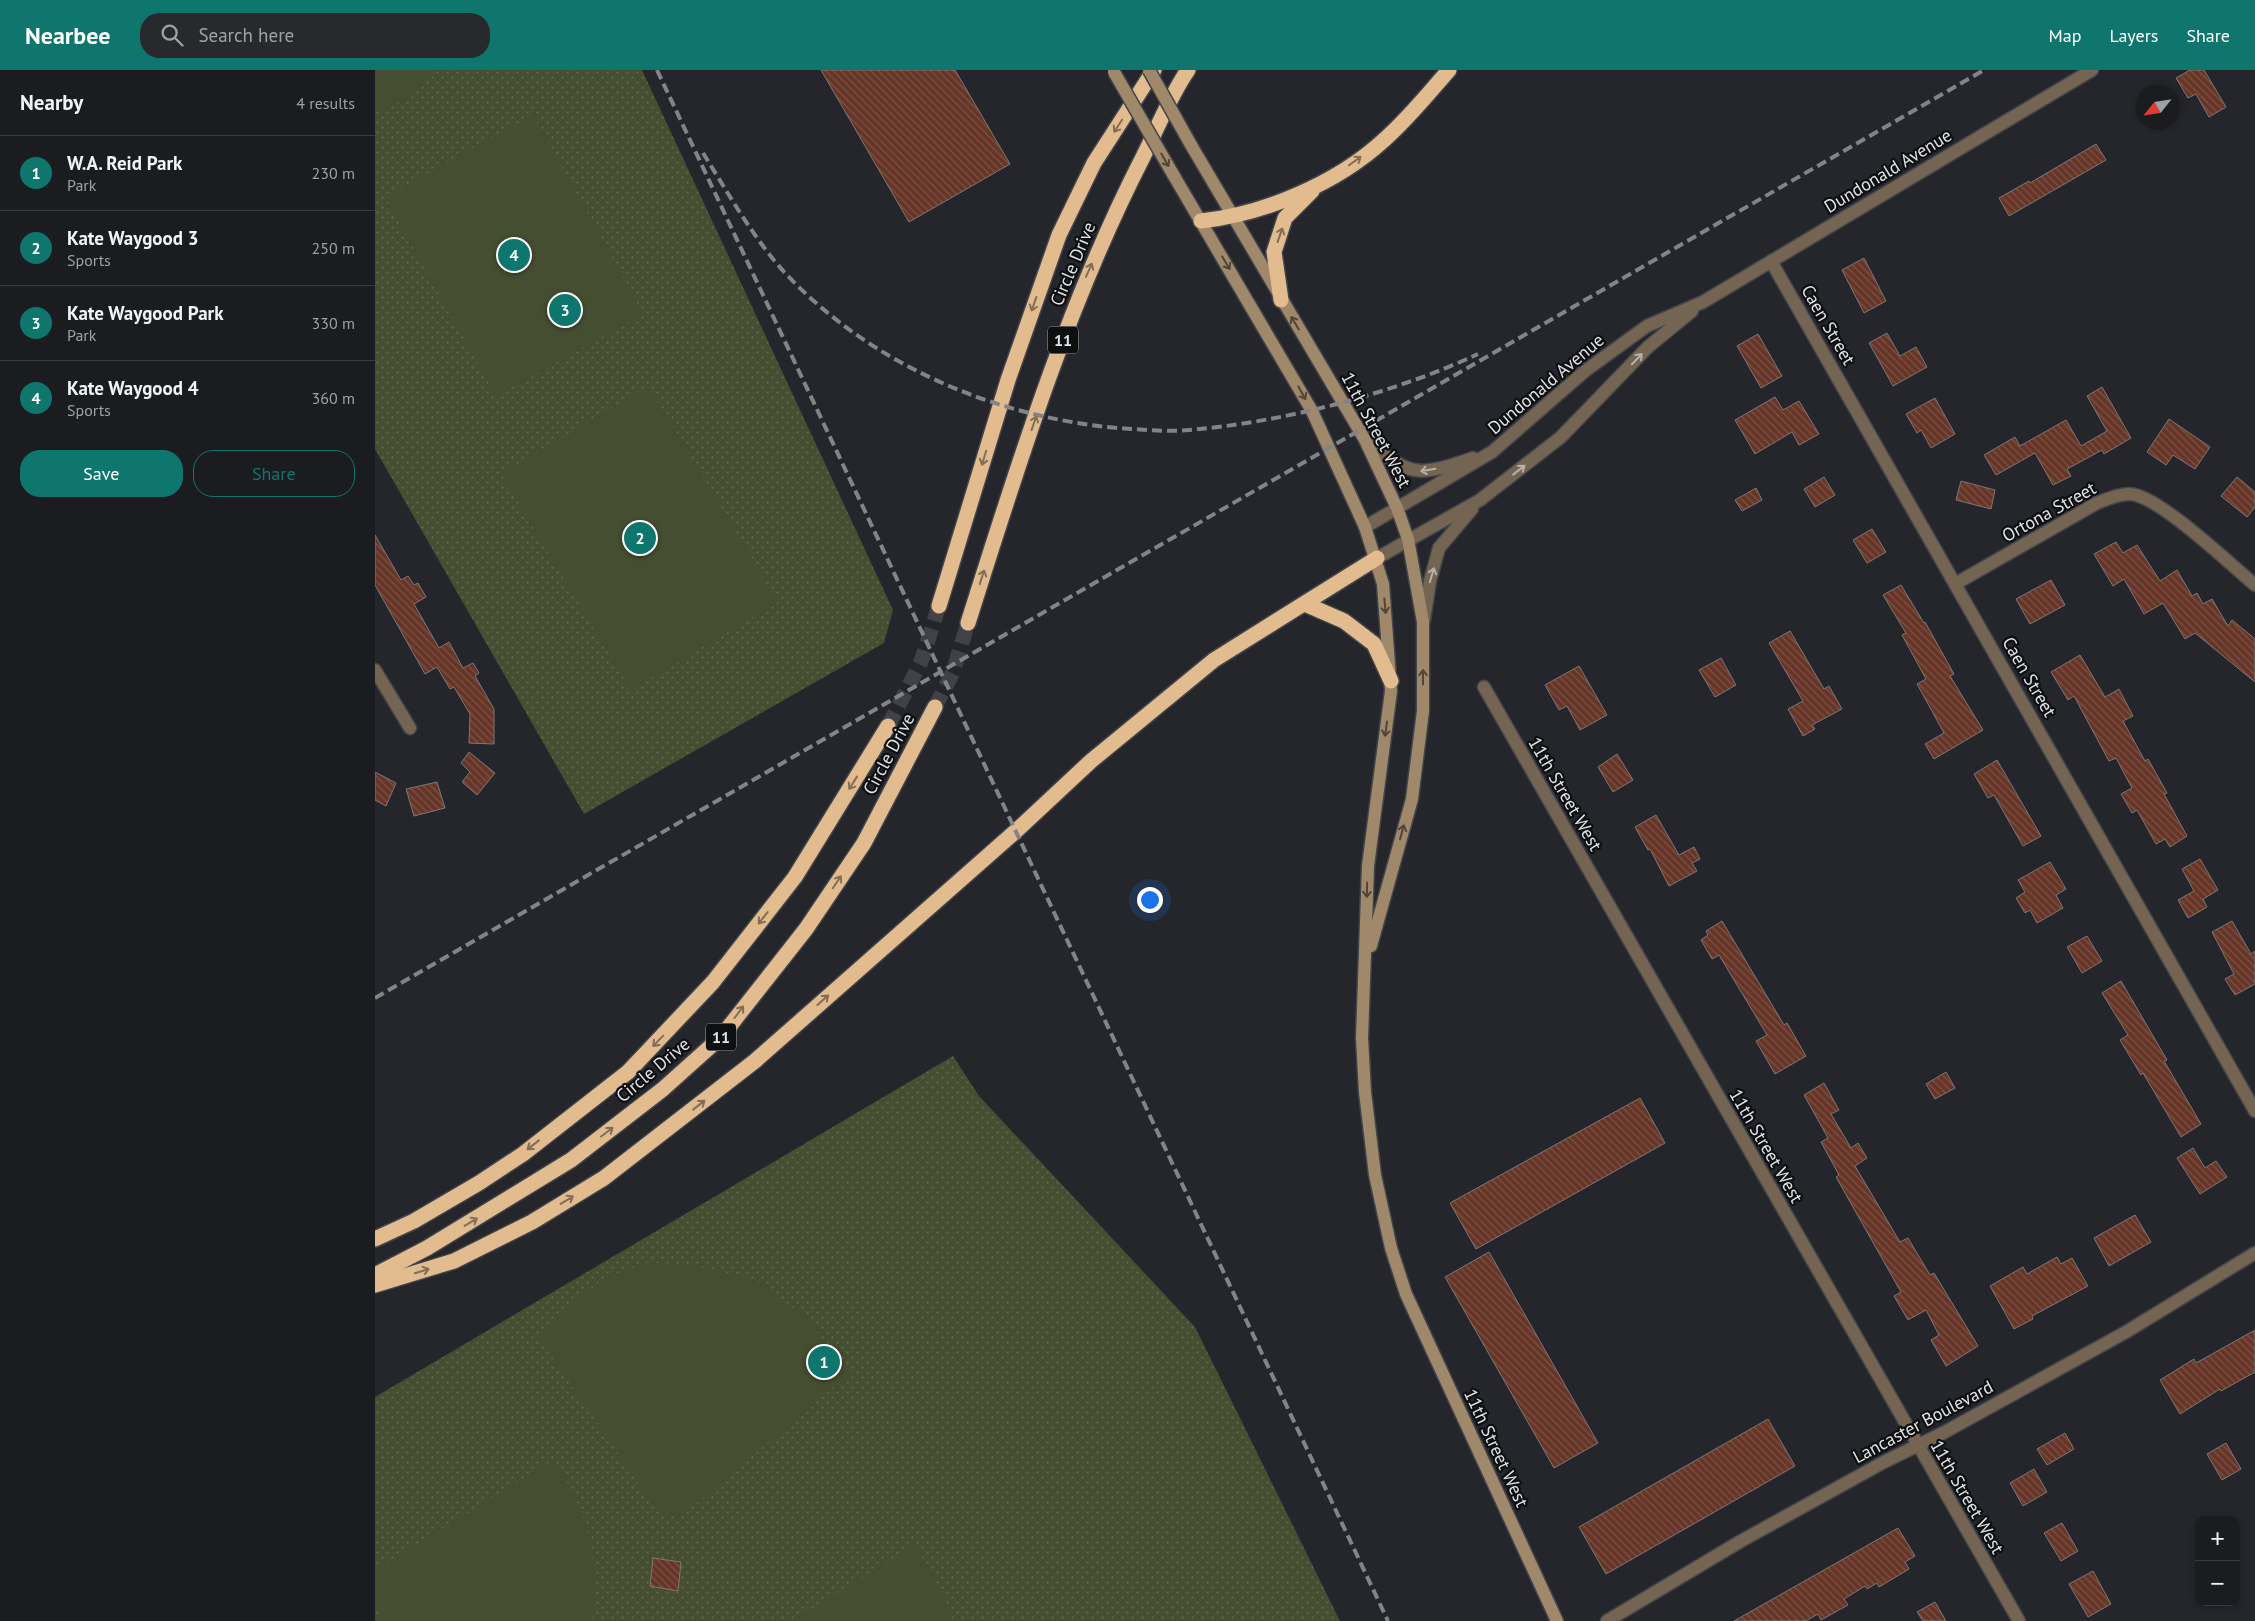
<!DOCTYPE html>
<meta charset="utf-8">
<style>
body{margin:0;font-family:"PT Sans",sans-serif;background:#28292d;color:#f1f3f6}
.controls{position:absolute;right:15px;bottom:15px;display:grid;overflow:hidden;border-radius:10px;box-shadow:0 2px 8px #0003}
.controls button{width:45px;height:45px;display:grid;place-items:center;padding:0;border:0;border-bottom:1px solid #393a3e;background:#1b1c20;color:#f1f3f6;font:25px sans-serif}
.compass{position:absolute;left:1760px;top:15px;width:45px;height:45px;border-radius:50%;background:#1b1c20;box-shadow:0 2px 8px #0003;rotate:240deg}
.you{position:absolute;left:774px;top:829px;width:18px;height:18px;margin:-12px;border:4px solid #fff;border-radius:50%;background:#1a73e8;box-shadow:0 0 0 8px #1a73e833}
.badge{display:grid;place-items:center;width:32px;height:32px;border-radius:50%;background:#0f766e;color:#fff;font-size:16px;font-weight:700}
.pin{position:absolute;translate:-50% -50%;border:2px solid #fff;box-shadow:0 1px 5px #0006}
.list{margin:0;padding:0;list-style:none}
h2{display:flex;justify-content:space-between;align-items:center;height:65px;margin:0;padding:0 20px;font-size:21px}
h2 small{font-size:16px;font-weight:400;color:#a0a1a5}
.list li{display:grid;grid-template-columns:32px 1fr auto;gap:15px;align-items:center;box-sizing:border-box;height:75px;padding:0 20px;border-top:1px solid #393a3e}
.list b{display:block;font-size:19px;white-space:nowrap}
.list p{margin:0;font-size:16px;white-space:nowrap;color:#a0a1a5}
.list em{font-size:16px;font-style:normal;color:#a0a1a5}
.actions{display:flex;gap:10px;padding:15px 20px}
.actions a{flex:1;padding:11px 0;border:1px solid #0f766e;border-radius:20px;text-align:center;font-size:18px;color:#0f766e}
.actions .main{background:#0f766e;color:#fff}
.icon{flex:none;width:28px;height:28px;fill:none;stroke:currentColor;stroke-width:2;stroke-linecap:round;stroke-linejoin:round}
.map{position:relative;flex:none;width:1880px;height:1551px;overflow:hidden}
header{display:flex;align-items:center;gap:30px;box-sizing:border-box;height:70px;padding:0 25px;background:#0f766e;color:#fff}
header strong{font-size:24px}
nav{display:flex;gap:28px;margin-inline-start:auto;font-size:18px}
.search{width:350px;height:45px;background:#28292d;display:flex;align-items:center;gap:12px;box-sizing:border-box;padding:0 18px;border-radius:20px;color:#a0a1a5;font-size:19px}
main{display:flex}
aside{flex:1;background:#1b1c20}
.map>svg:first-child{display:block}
</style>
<header>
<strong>Nearbee</strong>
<div class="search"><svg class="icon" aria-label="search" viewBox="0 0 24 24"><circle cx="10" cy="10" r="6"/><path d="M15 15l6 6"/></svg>Search here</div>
<nav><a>Map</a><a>Layers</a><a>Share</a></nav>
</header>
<main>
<aside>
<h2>Nearby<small>4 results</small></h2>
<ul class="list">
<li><span class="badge">1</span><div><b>W.A. Reid Park</b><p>Park</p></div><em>230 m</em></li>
<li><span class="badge">2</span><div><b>Kate Waygood 3</b><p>Sports</p></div><em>250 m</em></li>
<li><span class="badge">3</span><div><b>Kate Waygood Park</b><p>Park</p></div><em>330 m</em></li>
<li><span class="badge">4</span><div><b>Kate Waygood 4</b><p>Sports</p></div><em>360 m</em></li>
</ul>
<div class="actions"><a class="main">Save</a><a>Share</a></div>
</aside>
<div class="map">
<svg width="1880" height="1551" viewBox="0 0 1880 1551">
<defs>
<pattern id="grass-dots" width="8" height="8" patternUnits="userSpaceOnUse" patternTransform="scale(1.25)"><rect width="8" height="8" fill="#464e31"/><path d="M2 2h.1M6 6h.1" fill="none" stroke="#60674f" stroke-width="1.8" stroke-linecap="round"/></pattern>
<pattern id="building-back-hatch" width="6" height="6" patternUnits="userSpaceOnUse" patternTransform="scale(1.25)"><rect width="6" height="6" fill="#663527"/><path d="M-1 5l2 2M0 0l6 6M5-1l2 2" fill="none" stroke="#7c5246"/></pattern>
</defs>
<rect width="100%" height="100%" fill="#24262b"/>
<g fill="url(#grass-dots)">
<polygon points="0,0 267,0 518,540 509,573 209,744 0,379"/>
<polygon points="578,986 604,1026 820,1257 965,1551 0,1551 0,1327"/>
</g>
<g fill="#464e31">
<polygon points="0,0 63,0 29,29 0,43"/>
<polygon points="158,45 268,244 121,326 10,127"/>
<polygon points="273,316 403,532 256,620 126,404"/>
<polygon points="275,1192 320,1196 378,1209 430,1247 475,1303 307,1445 282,1441 164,1267 195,1236 231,1207"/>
<path d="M179,1390c32,50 48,101 38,161h-208l-9,-15v-36z"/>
<path d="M539,1476c16,23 31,47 36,75h-159z"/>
</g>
<g fill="url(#building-back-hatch)" stroke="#7e7775">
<polygon points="446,0 580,0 635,94 534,152"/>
<polygon points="1815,0 1829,0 1851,37 1834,47 1821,24 1813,28 1801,8"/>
<polygon points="1721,74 1731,90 1634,146 1624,128 1654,111 1655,113"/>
<polygon points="1489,188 1511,231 1489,243 1467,200"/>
<polygon points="1512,263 1525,286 1541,277 1552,297 1518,316 1494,273"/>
<polygon points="1383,264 1407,306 1386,318 1362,276"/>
<polygon points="1727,317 1756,368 1729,384 1727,380 1692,399 1696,406 1678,415 1660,383 1621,405 1609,385 1640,367 1645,376 1691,350 1706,376 1732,361 1712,326"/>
<polygon points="1400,327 1408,340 1424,331 1444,364 1424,375 1417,362 1380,384 1360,350"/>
<polygon points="1560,328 1580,364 1556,378 1546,360 1542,363 1531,344"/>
<polygon points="1794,349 1835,377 1820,399 1798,385 1791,395 1772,382"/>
<polygon points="1449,407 1460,425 1440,437 1429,419"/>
<polygon points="1862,407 1880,422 1880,437 1872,447 1846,426"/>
<polygon points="1586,411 1620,420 1616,439 1581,430"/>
<polygon points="1381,418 1387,430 1367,441 1360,430"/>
<polygon points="1497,459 1511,482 1492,493 1478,470"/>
<polygon points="0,465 26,510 33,506 39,515 43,513 51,527 39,534 64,578 74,572 88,598 98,593 104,603 100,606 119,639 119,674 94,673 95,644 79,617 75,619 62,597 50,604 0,515"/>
<polygon points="1741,472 1748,483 1762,475 1785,511 1802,500 1817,526 1822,523 1828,534 1837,529 1853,556 1857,550 1880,569 1880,612 1820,563 1810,569 1788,533 1769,544 1749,509 1738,516 1719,484"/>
<polygon points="1676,510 1690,535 1655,554 1641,529"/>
<polygon points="1526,515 1549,553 1550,552 1579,604 1575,606 1608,660 1559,689 1550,674 1569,663 1542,614 1551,609 1527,565 1531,563 1508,525"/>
<polygon points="1415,561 1449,619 1454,616 1467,639 1437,655 1440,659 1428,666 1413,639 1428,631 1394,573"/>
<polygon points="1705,585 1730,627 1744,619 1758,646 1748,651 1770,691 1773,689 1792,723 1789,724 1812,766 1795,777 1790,769 1781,774 1762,740 1757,743 1746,724 1757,718 1741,688 1734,691 1699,626 1693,630 1676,602"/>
<polygon points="1346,588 1361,615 1340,627 1324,600"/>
<polygon points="1204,596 1232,645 1205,660 1192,636 1184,640 1170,615"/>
<polygon points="94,682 120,703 102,725 87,712 95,702 86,693"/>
<polygon points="1242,684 1258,710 1238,722 1223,697"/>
<polygon points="1622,690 1666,766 1648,776 1619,725 1613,728 1599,704"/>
<polygon points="0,702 21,713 11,736 0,730"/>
<polygon points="62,712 70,738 39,746 31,719"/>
<polygon points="1281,745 1304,785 1319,777 1325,789 1317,793 1322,801 1294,816 1275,779 1273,780 1260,757"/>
<polygon points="1825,789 1843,820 1828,829 1832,837 1813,848 1803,830 1819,821 1807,799"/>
<polygon points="1675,792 1691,819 1681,825 1688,838 1662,853 1655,840 1650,843 1641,828 1650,822 1643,810"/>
<polygon points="1347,851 1409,955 1412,953 1431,986 1400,1004 1381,971 1392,965 1344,885 1337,889 1326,870 1333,865 1331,861"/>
<polygon points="1857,851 1876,884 1880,881 1880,914 1860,925 1850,909 1859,904 1837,862"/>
<polygon points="1712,866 1727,891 1707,903 1692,877"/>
<polygon points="1746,911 1792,990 1789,991 1826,1054 1806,1067 1768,1003 1766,1005 1745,970 1753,965 1727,923"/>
<polygon points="1571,1002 1580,1018 1560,1029 1551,1014"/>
<polygon points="1449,1013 1464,1040 1456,1044 1476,1078 1483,1073 1492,1088 1480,1096 1525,1172 1533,1168 1555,1205 1559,1203 1603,1276 1571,1296 1556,1270 1564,1265 1551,1240 1533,1250 1519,1226 1526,1222 1461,1107 1464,1105 1446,1072 1453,1068 1429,1025"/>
<polygon points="1265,1028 1290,1073 1101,1179 1075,1133"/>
<polygon points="1818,1078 1830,1098 1841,1091 1852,1107 1825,1124 1802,1088"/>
<polygon points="1760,1145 1776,1172 1734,1196 1719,1168"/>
<polygon points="1114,1182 1223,1373 1179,1398 1070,1207"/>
<polygon points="1682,1187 1686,1194 1697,1188 1713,1216 1657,1246 1658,1249 1639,1259 1615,1216 1648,1197 1652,1204"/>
<polygon points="1880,1260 1880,1302 1846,1321 1845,1319 1805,1344 1785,1310 1819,1289 1821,1293"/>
<polygon points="1393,1349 1420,1396 1231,1504 1204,1457"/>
<polygon points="1690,1363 1699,1379 1672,1395 1662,1379"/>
<polygon points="1851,1373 1866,1399 1847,1410 1832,1384"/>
<polygon points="1659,1399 1672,1422 1648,1436 1635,1413"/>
<polygon points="1687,1453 1703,1481 1686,1491 1669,1463"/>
<polygon points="1523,1458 1540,1486 1530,1492 1534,1499 1504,1517 1502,1513 1492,1519 1490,1516 1469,1529 1473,1535 1446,1550 1443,1544 1431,1551 1359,1551"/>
<polygon points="278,1488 306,1492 303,1521 275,1516"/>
<polygon points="1718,1501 1736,1534 1713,1547 1694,1514"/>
<polygon points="1560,1532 1571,1551 1548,1551 1542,1542"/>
</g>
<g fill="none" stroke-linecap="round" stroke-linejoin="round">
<g stroke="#404247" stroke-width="15" stroke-dasharray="15 8" stroke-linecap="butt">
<polyline points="560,637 578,602 593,553"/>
<polyline points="513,656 546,592 564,536"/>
</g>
<defs>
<g id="minor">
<polyline points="1396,191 1880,1041"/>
<path d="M990,370c47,36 50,38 108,18"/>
<polyline points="990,457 1117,382 1210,301 1272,256 1328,232 1717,0"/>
<polyline points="1002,488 1105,430 1186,367 1273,277 1317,241"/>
<path d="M1580,514l142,-81c10,-4 21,-9 33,-9 28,1 101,71 125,91"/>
<polyline points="1049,550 1055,511 1064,478 1097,439"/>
<polyline points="0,600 35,658"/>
<polyline points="1109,617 1644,1551"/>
<polyline points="1232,1551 1366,1471 1509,1392 1568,1363 1751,1262 1880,1183"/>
</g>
<g id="secondary">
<polyline points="816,75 990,370 1022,438 1033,469 1048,552 1048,641 1037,729 996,876"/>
<polyline points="799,106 937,341 990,457 1008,514 1016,621 993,796 987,968 990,1022 1000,1105 1016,1178 1031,1224 1182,1551"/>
</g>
<g id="motorway">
<path d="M826,151c63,-7 135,-37 183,-81 24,-21 44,-46 65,-70"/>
<polyline points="906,230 899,182 910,148 937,121"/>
<polyline points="930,534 969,551 999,574 1016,611"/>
<polyline points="564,536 633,310 684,165 719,93 779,0"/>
<path d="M593,553c50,-158 99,-318 175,-466 14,-28 27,-61 45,-87"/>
<polyline points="0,1169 39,1151 104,1113 148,1084 253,1002 338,912 420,807 513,656"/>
<polyline points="0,1205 52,1178 196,1090 288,1019 346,967 431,859 489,773 560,637"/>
<polyline points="0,1215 79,1191 157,1152 229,1108 380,991 641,761 716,691 839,590 1002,488"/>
</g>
</defs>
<use href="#minor" stroke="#424449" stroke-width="15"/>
<use href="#secondary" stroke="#424449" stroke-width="15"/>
<use href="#motorway" stroke="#424449" stroke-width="18"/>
<use href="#minor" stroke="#746553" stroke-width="12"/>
<use href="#secondary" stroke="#a0886b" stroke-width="12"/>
<use href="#motorway" stroke="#e2bc8f" stroke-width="15"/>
<g stroke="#828488" stroke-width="4" stroke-dasharray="10 5" stroke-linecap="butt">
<polyline points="282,0 1013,1551"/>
<path d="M328,83c25,40 52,88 84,122 88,93 217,146 344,154 19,1 39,3 58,1 95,-8 203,-36 289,-76"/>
<polyline points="0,928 1609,0"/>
</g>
<defs>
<g id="secondary-bridge">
<polyline points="774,0 816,75"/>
<polyline points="739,2 799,106"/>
</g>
</defs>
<use href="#secondary-bridge" stroke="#424449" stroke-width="15" stroke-linecap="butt"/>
<use href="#secondary-bridge" stroke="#a0886b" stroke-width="12"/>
</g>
<defs><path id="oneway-shaft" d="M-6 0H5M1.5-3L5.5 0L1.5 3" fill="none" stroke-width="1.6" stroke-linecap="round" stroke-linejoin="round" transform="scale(1.25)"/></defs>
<g stroke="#836e56">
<use href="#oneway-shaft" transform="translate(743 56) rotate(123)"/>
<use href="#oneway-shaft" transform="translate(980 91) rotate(-35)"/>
<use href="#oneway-shaft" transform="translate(905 165) rotate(-71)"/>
<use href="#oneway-shaft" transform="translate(714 200) rotate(-66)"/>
<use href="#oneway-shaft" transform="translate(659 234) rotate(109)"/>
<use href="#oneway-shaft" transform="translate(659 353) rotate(-71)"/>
<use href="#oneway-shaft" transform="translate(609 388) rotate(107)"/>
<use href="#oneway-shaft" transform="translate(607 507) rotate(-72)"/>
<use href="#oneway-shaft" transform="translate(478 713) rotate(122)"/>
<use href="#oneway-shaft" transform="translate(462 812) rotate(-56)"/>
<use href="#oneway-shaft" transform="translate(388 848) rotate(128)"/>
<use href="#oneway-shaft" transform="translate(448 930) rotate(-42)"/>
<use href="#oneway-shaft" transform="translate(364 942) rotate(-53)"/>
<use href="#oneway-shaft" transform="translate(283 971) rotate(134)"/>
<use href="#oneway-shaft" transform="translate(324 1035) rotate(-38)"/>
<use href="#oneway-shaft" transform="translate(232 1062) rotate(-37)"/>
<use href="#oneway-shaft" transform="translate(158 1075) rotate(142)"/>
<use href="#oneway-shaft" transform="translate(192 1130) rotate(-31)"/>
<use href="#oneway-shaft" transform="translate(96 1152) rotate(-31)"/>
<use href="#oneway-shaft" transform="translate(47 1201) rotate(-17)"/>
</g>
<g stroke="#504539">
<use href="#oneway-shaft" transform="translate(790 90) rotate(60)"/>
<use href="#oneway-shaft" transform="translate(851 193) rotate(59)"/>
<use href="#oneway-shaft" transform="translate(920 253) rotate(-121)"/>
<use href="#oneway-shaft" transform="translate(927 323) rotate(61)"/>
<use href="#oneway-shaft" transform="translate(1010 536) rotate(85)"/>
<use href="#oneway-shaft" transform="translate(1048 607) rotate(-90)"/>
<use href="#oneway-shaft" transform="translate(1011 659) rotate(98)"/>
<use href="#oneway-shaft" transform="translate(1027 762) rotate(-75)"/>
<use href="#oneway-shaft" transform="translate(992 820) rotate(91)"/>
</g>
<g stroke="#b5b1ab">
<use href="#oneway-shaft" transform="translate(1262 289) rotate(-46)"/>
<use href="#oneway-shaft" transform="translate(1053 400) rotate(170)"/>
<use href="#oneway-shaft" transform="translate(1144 400) rotate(-38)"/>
<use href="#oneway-shaft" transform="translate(1057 505) rotate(-73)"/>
</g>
<g text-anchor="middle" stroke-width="4.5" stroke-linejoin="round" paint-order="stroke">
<g fill="#0e0f11" stroke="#a2a3a6" stroke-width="1">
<rect x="673" y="256.5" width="30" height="27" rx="4"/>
<rect x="331" y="953.5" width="30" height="27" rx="4"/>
</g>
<g font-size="16" font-weight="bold" fill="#e1e3e6">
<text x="688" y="276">11</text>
<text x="346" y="973">11</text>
</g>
<g font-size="18" fill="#e1e3e6" stroke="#0e0f11">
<text transform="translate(1513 101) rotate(-31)" y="6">Dundonald Avenue</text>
<text transform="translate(698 194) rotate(-67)" y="6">Circle Drive</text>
<text transform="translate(1453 255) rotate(60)" y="6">Caen Street</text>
<text transform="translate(1171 314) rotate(-40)" y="6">Dundonald Avenue</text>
<text transform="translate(1001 360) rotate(62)" y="6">11th Street West</text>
<text transform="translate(1674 442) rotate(-29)" y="6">Ortona Street</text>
<text transform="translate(1654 607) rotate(60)" y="6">Caen Street</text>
<text transform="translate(514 684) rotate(-62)" y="6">Circle Drive</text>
<text transform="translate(1190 724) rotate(60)" y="6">11th Street West</text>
<text transform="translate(278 1000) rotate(-40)" y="6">Circle Drive</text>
<text transform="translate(1391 1076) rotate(60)" y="6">11th Street West</text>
<text transform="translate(1548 1352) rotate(-28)" y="6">Lancaster Boulevard</text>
<text transform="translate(1121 1378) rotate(65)" y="6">11th Street West</text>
<text transform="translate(1592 1427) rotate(60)" y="6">11th Street West</text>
</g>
</g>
</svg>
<div class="controls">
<button>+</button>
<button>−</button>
</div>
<svg class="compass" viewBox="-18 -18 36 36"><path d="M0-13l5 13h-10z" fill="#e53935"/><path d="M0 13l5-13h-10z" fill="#a0a1a5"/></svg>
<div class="you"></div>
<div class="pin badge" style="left:449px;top:1292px">1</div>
<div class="pin badge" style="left:265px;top:468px">2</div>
<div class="pin badge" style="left:190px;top:240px">3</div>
<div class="pin badge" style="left:139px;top:185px">4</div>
</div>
</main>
